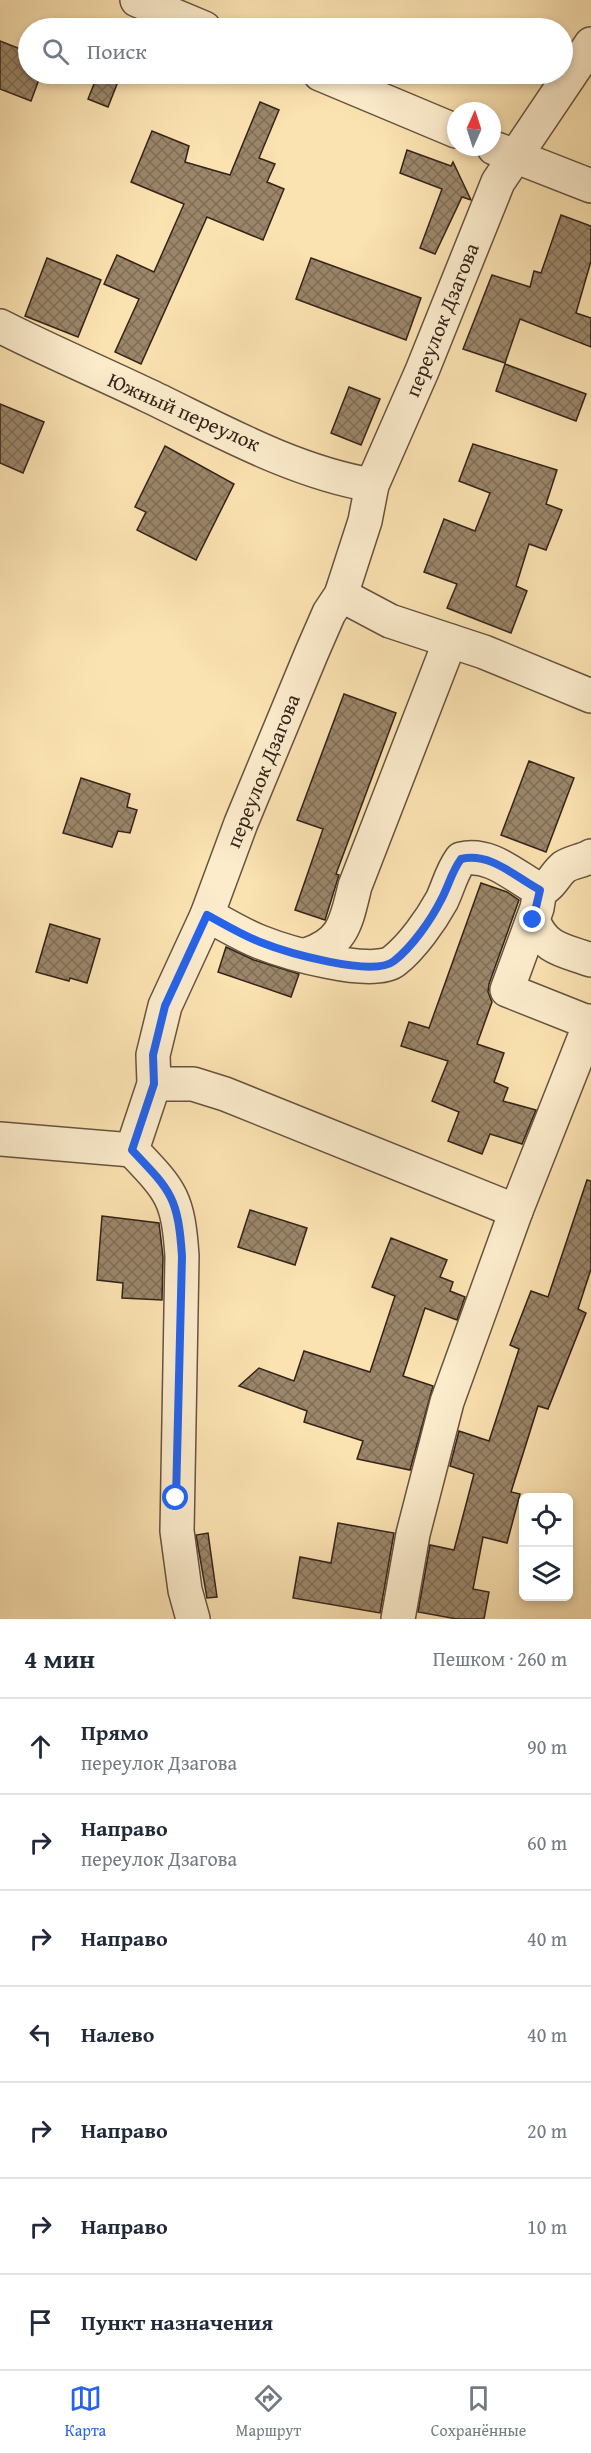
<!DOCTYPE html>
<html lang="ru">
<meta charset="utf-8">
<style>
body{margin:0;font-family:"Gentium Book Plus",serif;background:#f6f6f7;color:#1f2937}
.controls{position:absolute;right:18px;bottom:18px;display:grid;overflow:hidden;border-radius:9px;box-shadow:0 3px 9px #0003}
.controls button{width:54px;height:54px;display:grid;place-items:center;padding:0;border:0;border-bottom:2px solid #e0e1e3;background:#fff;color:#1f2937;font:30px sans-serif}
.compass{position:absolute;left:447px;top:102px;width:54px;height:54px;border-radius:50%;background:#fff;box-shadow:0 3px 9px #0003;rotate:3deg}
.stop{position:absolute;width:18px;height:18px;margin:-14px;border:4px solid #2563eb;border-radius:50%;background:#fff}
.stop.end{background:#2563eb;border-color:#fff;box-shadow:0 2px 6px #0008}
.list{margin:0;padding:0;list-style:none}
h2{display:flex;justify-content:space-between;align-items:center;height:78px;margin:0;padding:0 24px;font-size:26px}
h2 small{font-size:20px;font-weight:400;color:#747a83}
.list li{display:grid;grid-template-columns:39px 1fr auto;gap:18px;align-items:center;box-sizing:border-box;height:96px;padding:0 24px;border-top:2px solid #e0e1e3}
.list b{display:block;font-size:22px;white-space:nowrap}
.list p{margin:0;font-size:20px;white-space:nowrap;color:#747a83}
.list em{font-size:20px;font-style:normal;color:#747a83}
.icon{flex:none;width:33px;height:33px;fill:none;stroke:currentColor;stroke-width:2;stroke-linecap:round;stroke-linejoin:round}
.map{position:relative;flex:none;width:591px;height:1619px;overflow:hidden}
.search{position:absolute;background:#fff;box-shadow:0 3px 9px #0003;left:18px;right:18px;top:18px;height:66px;display:flex;align-items:center;gap:15px;box-sizing:border-box;padding:0 21px;border-radius:33px;color:#747a83;font-size:22px}
.sheet{height:750px;background:#fff}
nav{display:flex;justify-content:space-around;align-items:center;box-sizing:border-box;height:84px;border-top:2px solid #e0e1e3;background:#fff;font-size:16px;color:#747a83}
nav a{display:grid;justify-items:center;gap:3px}
nav .on{color:#2563eb}
.map>svg:first-child{display:block}
</style>
<div class="map">
<svg width="591" height="1619" viewBox="0 0 591 1619">
<defs>
<pattern id="building-cross-hatch" width="8" height="8" patternUnits="userSpaceOnUse" patternTransform="scale(1.5)"><rect width="8" height="8" fill="#9b8669"/><path d="M0 0l8 8M0 8l8-8" fill="none" stroke="#7f6d56"/></pattern>
</defs>
<rect width="100%" height="100%" fill="#fbe2b1"/>
<filter id="stains"><feTurbulence type="fractalNoise" baseFrequency=".00333" numOctaves="4"/><feColorMatrix values="0 0 0 0 .2 0 0 0 0 .09 0 0 0 0 .02 0 0 0 .5 -.17"/></filter>
<radialGradient id="worn" r=".72"><stop offset=".6" stop-color="#630" stop-opacity="0"/><stop offset="1" stop-color="#630" stop-opacity=".3"/></radialGradient>
<g fill="url(#building-cross-hatch)" stroke="#34231b" stroke-width="1.5">
<polygon points="0,41 28,52 28,74 41,74 31,101 0,89"/>
<polygon points="98,74 121,74 108,107 88,99"/>
<polygon points="260,102 279,110 259,158 275,164 267,182 284,189 263,240 207,217 141,364 115,352 139,299 104,284 117,255 154,272 184,204 131,182 152,131 189,146 185,162 230,175"/>
<polygon points="407,150 451,166 453,162 471,200 462,197 435,254 420,248 442,189 400,173"/>
<polygon points="561,215 591,226 591,261 576,313 591,318 591,347 520,319 505,363 463,349 492,275 530,287 534,271 541,273"/>
<polygon points="47,258 101,280 78,337 25,316"/>
<polygon points="311,258 421,298 406,340 296,299"/>
<polygon points="505,364 586,394 576,421 496,391"/>
<polygon points="349,387 380,399 361,445 331,433"/>
<polygon points="0,404 44,422 23,473 0,463"/>
<polygon points="473,444 557,470 546,504 562,510 546,550 529,544 516,586 527,591 511,633 447,608 457,584 424,572 444,519 475,531 490,493 459,481"/>
<polygon points="165,446 234,484 196,560 137,530 146,512 135,507"/>
<polygon points="344,694 396,713 336,874 339,875 325,920 295,910 323,829 297,820"/>
<polygon points="529,761 574,778 546,852 501,835"/>
<polygon points="81,778 130,794 127,807 137,810 130,833 118,831 112,847 63,833"/>
<polygon points="481,883 507,892 519,900 489,984 488,992 492,1002 477,1044 504,1053 494,1082 508,1088 503,1101 536,1110 522,1144 490,1134 482,1154 448,1141 459,1112 432,1101 448,1061 401,1046 409,1022 429,1028"/>
<polygon points="50,924 100,939 87,983 70,978 69,981 36,972"/>
<polygon points="226,947 254,960 299,974 291,997 218,972"/>
<polygon points="587,1180 591,1181 591,1269 578,1309 586,1313 548,1409 538,1406 511,1492 520,1494 507,1543 483,1537 473,1589 489,1592 484,1619 457,1619 418,1612 430,1545 454,1550 474,1474 450,1466 459,1431 489,1441 519,1349 510,1345 531,1291 548,1297"/>
<polygon points="250,1210 307,1228 295,1265 238,1247"/>
<polygon points="102,1216 159,1223 163,1257 162,1300 122,1298 123,1283 97,1280"/>
<polygon points="391,1238 447,1260 440,1277 453,1282 450,1291 465,1297 457,1320 425,1308 403,1376 433,1386 410,1470 357,1459 363,1441 304,1422 307,1411 239,1386 259,1368 294,1381 304,1351 370,1372 395,1296 372,1287"/>
<polygon points="338,1523 394,1533 380,1613 293,1598 300,1557 331,1563"/>
<polygon points="208,1533 217,1597 207,1598 196,1535"/>
</g>
<g fill="none" stroke-linecap="round" stroke-linejoin="round">
<defs>
<g id="minor">
<polyline points="137,0 204,28"/>
<polyline points="320,74 456,131"/>
<polyline points="494,148 591,186"/>
<path d="M0,326c49,25 99,46 149,70 71,34 145,76 223,89"/>
<polyline points="341,595 390,621 484,652 591,696"/>
<polyline points="540,890 537,908 507,990 590,1023"/>
<path d="M207,915c18,9 35,20 53,27 25,10 113,36 134,19 18,-14 37,-41 48,-61 7,-15 9,-27 19,-41 30,-7 54,18 79,31 11,-3 15,-16 24,-23 7,-5 19,-6 27,-11"/>
<path d="M533,920c11,29 30,30 58,40"/>
<path d="M306,955c38,-12 40,-33 49,-69l95,-245"/>
<polyline points="154,1084 193,1084 225,1094 516,1211"/>
<polyline points="0,1139 132,1150"/>
<path d="M193,1619l-8,-29 -8,-59 5,-275c-4,-59 -11,-65 -50,-106l22,-66 -1,-29 12,-49 42,-91 34,-92 71,-171 17,-39 12,-18 24,-74 7,-36 50,-114 76,-189 93,-138"/>
<polyline points="398,1619 413,1534 447,1402 516,1211 591,1021"/>
</g>
</defs>
<use href="#minor" stroke="#665340" stroke-width="36"/>
<use href="#minor" stroke="#fceccc" stroke-width="33"/>
</g>
<g fill="none" stroke-linecap="round" stroke-linejoin="round">
<path stroke="#2563eb" stroke-width="8" d="M176,1498l6,-242c-4,-59 -11,-65 -50,-106l22,-66 -1,-29 12,-49 42,-91c17,9 35,20 53,27 25,10 113,36 134,19 18,-14 37,-41 47,-61 8,-15 10,-27 20,-41 30,-7 54,18 79,31l-7,30"/>
</g>
<g text-anchor="middle" stroke-width="4.5" stroke-linejoin="round" paint-order="stroke">
<g font-size="21" fill="#34231b" stroke="#fceccc">
<text transform="translate(442 320) rotate(-68)" y="7">переулок Дзагова</text>
<text transform="translate(184 412) rotate(24)" y="7">Южный переулок</text>
<text transform="translate(263 771) rotate(-68)" y="7">переулок Дзагова</text>
</g>
</g>
<rect width="100%" height="100%" filter="url(#stains)"/>
<rect width="100%" height="100%" fill="url(#worn)"/>
</svg>
<div class="controls">
<button><svg class="icon" aria-label="locate" viewBox="0 0 24 24"><circle cx="12" cy="12" r="6"/><path d="M12 2v4M12 18v4M2 12h4M18 12h4"/></svg></button>
<button><svg class="icon" aria-label="layers" viewBox="0 0 24 24"><path d="M12 4l9 5-9 5-9-5zM3 14l9 5 9-5"/></svg></button>
</div>
<svg class="compass" viewBox="-18 -18 36 36"><path d="M0-13l5 13h-10z" fill="#e53935"/><path d="M0 13l5-13h-10z" fill="#747a83"/></svg>
<div class="stop" style="left:176px;top:1498px"></div>
<div class="stop end" style="left:533px;top:920px"></div>
<div class="search"><svg class="icon" aria-label="search" viewBox="0 0 24 24"><circle cx="10" cy="10" r="6"/><path d="M15 15l6 6"/></svg>Поиск</div>
</div>
<section class="sheet">
<h2>4 мин<small>Пешком · 260 m</small></h2>
<ul class="list">
<li><svg class="icon" aria-label="ahead" viewBox="0 0 24 24"><path d="M12 20V5M6 11l6-6 6 6"/></svg><div><b>Прямо</b><p>переулок Дзагова</p></div><em>90 m</em></li>
<li><svg class="icon" aria-label="right" viewBox="0 0 24 24"><path d="M7 20v-9h11M14 6l5 5-5 5"/></svg><div><b>Направо</b><p>переулок Дзагова</p></div><em>60 m</em></li>
<li><svg class="icon" aria-label="right" viewBox="0 0 24 24"><path d="M7 20v-9h11M14 6l5 5-5 5"/></svg><div><b>Направо</b></div><em>40 m</em></li>
<li><svg class="icon" aria-label="left" viewBox="0 0 24 24"><path d="M17 20v-9H6M10 6l-5 5 5 5"/></svg><div><b>Налево</b></div><em>40 m</em></li>
<li><svg class="icon" aria-label="right" viewBox="0 0 24 24"><path d="M7 20v-9h11M14 6l5 5-5 5"/></svg><div><b>Направо</b></div><em>20 m</em></li>
<li><svg class="icon" aria-label="right" viewBox="0 0 24 24"><path d="M7 20v-9h11M14 6l5 5-5 5"/></svg><div><b>Направо</b></div><em>10 m</em></li>
<li><svg class="icon" aria-label="arrive" viewBox="0 0 24 24"><path d="M6 21V4h12l-3 4 3 4H6"/></svg><div><b>Пункт назначения</b></div></li>
</ul>
</section>
<nav>
<a class="on"><svg class="icon" aria-label="map" viewBox="0 0 24 24"><path d="M3 6l6-2 6 2 6-2v14l-6 2-6-2-6 2zM9 4v14M15 6v14"/></svg>Карта</a>
<a><svg class="icon" aria-label="directions" viewBox="0 0 24 24"><path d="M12 3l9 9-9 9-9-9zM9 14v-3h6M13 9l2 2-2 2"/></svg>Маршрут</a>
<a><svg class="icon" aria-label="saved" viewBox="0 0 24 24"><path d="M7 4h10v16l-5-4-5 4z"/></svg>Сохранённые</a>
</nav>
